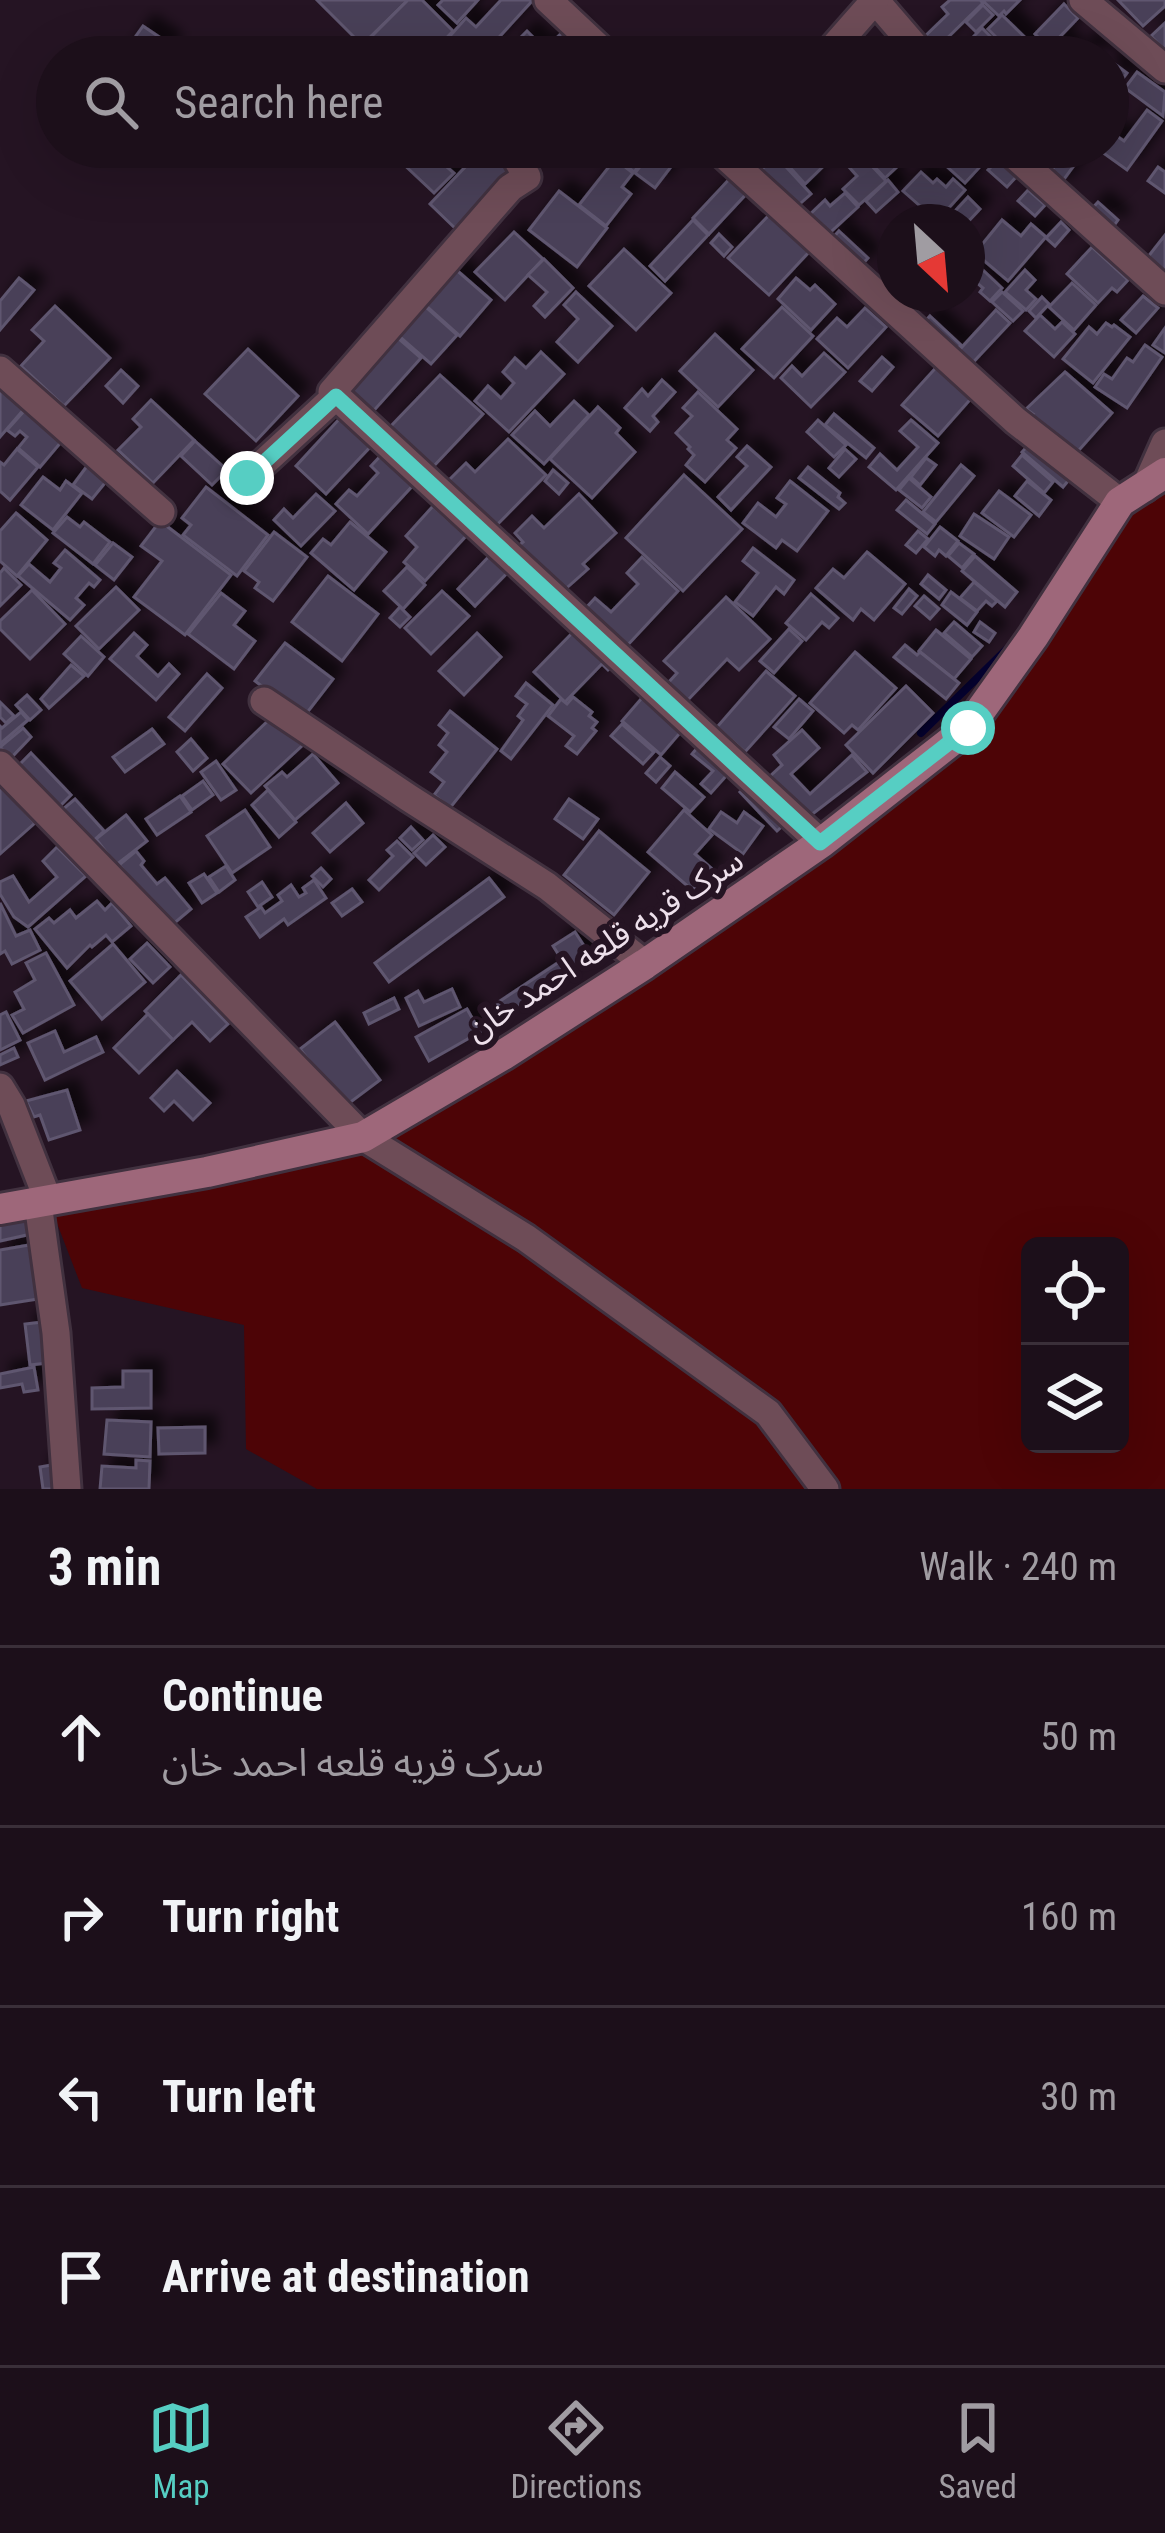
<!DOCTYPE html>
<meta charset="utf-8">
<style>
body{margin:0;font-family:"Roboto Condensed","Noto Sans Arabic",sans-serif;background:#251823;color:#f1f3f6}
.controls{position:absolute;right:36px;bottom:36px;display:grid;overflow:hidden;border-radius:18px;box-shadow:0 12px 48px #0002}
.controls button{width:108px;height:108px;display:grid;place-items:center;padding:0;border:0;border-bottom:3px solid #3a2f39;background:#1c0f1a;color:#f1f3f6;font:60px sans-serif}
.compass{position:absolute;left:877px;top:204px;width:108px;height:108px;border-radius:50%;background:#1c0f1a;box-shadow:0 12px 48px #0002;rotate:154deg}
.stop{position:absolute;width:36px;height:36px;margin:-27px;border:9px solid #56cec3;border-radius:50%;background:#fff}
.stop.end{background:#56cec3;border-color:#fff;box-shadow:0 3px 12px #0008}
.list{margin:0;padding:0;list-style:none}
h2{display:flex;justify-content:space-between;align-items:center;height:156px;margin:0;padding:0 48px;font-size:51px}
h2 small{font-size:39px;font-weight:400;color:#a09ca2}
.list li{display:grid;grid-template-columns:78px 1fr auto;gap:36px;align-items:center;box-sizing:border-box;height:180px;padding:0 48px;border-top:3px solid #3a2f39}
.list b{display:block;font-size:45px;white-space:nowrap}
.list p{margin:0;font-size:39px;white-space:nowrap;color:#a09ca2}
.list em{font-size:39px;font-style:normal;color:#a09ca2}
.icon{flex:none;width:66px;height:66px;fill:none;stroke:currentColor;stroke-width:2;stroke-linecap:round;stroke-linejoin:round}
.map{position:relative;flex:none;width:1165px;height:1489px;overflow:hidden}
.search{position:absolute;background:#1c0f1a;box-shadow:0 12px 48px #0002;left:36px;right:36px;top:36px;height:132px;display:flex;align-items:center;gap:30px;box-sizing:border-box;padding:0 42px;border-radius:66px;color:#a09ca2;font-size:45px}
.sheet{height:876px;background:#1c0f1a}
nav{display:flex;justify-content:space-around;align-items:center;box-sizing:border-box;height:168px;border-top:3px solid #3a2f39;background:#1c0f1a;font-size:33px;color:#a09ca2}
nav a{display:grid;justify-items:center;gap:6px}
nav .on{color:#56cec3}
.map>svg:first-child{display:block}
</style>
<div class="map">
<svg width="1165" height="1489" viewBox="0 0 1165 1489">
<defs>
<filter id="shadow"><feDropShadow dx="11" dy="-11" stdDeviation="6" flood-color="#0009"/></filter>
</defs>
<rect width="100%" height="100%" fill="#251423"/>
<path fill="#4d0406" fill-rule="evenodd" d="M1165,473v1016h-848l-71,-40 -2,-124 -162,-37 -34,-88 315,-63 605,-409 152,-226zM1030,1246h90v198h-90z"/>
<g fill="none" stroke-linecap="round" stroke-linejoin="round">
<polyline stroke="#04012e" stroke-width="8" points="921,733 1011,645"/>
</g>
<g fill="#4a4158" stroke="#5f576f" stroke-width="3" filter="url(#shadow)">
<polygon points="317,0 408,0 362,45"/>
<polygon points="408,0 422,0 453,31 434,51 426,43 412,57 374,57 363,45"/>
<polygon points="443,0 478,0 457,23 438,5"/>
<polygon points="501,0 533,0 481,57 473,57 450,36 466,18 476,27"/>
<polygon points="950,0 980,0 983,3 932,53 920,41 948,14 942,7"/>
<polygon points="982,0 1020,0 1006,14 1004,11 999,16"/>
<polygon points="1118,0 1165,0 1165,6 1143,26"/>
<polygon points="1064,4 1078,18 1049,48 1035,34"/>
<polygon points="983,5 993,15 976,32 966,22"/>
<polygon points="1002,15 1042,54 1039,57 1016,57 988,29"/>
<polygon points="1165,23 1165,51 1151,36"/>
<polygon points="143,26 171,45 163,57 121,57"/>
<polygon points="568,27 592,57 520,57 511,47 527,31 545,49"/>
<polygon points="982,28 1010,56 1009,57 971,57 962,48"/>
<polygon points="1058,40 1073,50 1068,57 1055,57 1049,53"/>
<polygon points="1086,43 1105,57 1075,57"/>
<polygon points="1108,59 1127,73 1118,85 1108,77"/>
<polygon points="1137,72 1165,92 1163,116 1125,88"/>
<polygon points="1147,110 1162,121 1127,170 1095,147 1108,147 1108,130 1124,141"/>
<polygon points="410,147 442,147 449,154 441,162 454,173 434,193 398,159"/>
<polygon points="450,147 495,147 521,172 461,234 430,204 468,164"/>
<polygon points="531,147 550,149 533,167 522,157"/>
<polygon points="631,147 654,147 634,172 620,161"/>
<polygon points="655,147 686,147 655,188 635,173"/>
<polygon points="804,147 830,147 836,154 805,184 786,163"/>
<polygon points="851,147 854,147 886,181 859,205 843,189 857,176 840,157"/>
<polygon points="856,147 907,147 912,153 885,178"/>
<polygon points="958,147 979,147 990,156 965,183 943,163"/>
<polygon points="1068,147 1075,147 1083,153 1057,189 1045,180"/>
<polygon points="776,156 811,194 793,210 758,173"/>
<polygon points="615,159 633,173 622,187 631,194 606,226 579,205"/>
<polygon points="999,159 1017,176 1007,187 988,170"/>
<polygon points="1158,167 1165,172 1165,193 1148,181"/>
<polygon points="921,172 933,183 937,179 946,187 953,179 965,190 937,221 903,191"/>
<polygon points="734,174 751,189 709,234 693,218"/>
<polygon points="888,180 898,192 876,212 866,201"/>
<polygon points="1028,190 1045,205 1035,216 1018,201"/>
<polygon points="559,191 607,228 577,267 529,230"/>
<polygon points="845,193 858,207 823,239 805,219 825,200 830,206"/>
<polygon points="968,197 980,209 967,223 945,222"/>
<polygon points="1098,202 1118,220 1113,227 1085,216"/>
<polygon points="769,215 809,252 769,295 728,258"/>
<polygon points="693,220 708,235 665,281 650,266"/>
<polygon points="1002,220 1021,236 1031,224 1046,237 1008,281 975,253"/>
<polygon points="1061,222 1069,230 1055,246 1046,238"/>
<polygon points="839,231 868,258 858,269 828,243"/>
<polygon points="514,232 543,259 505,300 475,272"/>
<polygon points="719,234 732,247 724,256 711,243"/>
<polygon points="1165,235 1165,272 1158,281 1140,267"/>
<polygon points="1092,247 1128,280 1117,292 1112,288 1098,303 1067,274"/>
<polygon points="624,249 671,293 636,330 589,286"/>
<polygon points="967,255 1002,288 990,301 980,292 983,288 969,276 967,278"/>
<polygon points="544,259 573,288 545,317 534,306 547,292 528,275"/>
<polygon points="453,267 491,300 460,336 422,302"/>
<polygon points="1025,270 1035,280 1026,290 1036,299 1026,310 1005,292"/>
<polygon points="888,274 895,280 895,294 911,294 917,299 907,310 878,286"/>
<polygon points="19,278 34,290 0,330 0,301"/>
<polygon points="796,278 810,290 815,285 835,304 811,330 778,299"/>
<polygon points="1072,283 1096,305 1074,330 1049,307"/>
<polygon points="576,292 612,326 578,362 557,342 578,319 564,305"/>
<polygon points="1002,292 1023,311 1013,321 992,302"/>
<polygon points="1143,296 1158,308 1136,333 1121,320"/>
<polygon points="1042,297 1049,304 1036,318 1029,311"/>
<polygon points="419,301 457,335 431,364 393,331"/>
<polygon points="55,306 110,358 64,406 21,366 44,341 32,330"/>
<polygon points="782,307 813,336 774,378 742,349"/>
<polygon points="865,308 886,327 848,368 817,339 837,318 847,327"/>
<polygon points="996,310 1010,323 964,372 951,359"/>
<polygon points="1040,315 1055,329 1062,322 1075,334 1054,357 1025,331"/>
<polygon points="930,316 961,345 949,357 918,329"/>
<polygon points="1106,323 1112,327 1114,325 1130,337 1093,383 1063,359 1089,327 1097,334"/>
<polygon points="1165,328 1165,353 1153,345"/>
<polygon points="390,331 421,358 369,416 339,389"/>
<polygon points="715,334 753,370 718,407 680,371"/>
<polygon points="1145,345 1162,357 1127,408 1095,387 1104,374 1112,379 1127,358 1133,362"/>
<polygon points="248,349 298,396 256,441 205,394"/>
<polygon points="541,352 564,374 509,432 475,401 488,386 501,398 514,383 503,372 515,358 526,368"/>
<polygon points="824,353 845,372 811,407 781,378 792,366 802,376"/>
<polygon points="882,357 893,367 872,391 860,381"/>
<polygon points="941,362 976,393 938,436 902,405"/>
<polygon points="121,370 138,386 123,403 106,386"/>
<polygon points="1065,372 1112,413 1072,458 1028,419 1033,414 1026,409"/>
<polygon points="440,375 483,414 433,467 390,427"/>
<polygon points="662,380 675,392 653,416 658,422 650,431 625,408 642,389 648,396"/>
<polygon points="0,387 25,408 0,437"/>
<polygon points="698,392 737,429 727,440 736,448 705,482 686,465 694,455 688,449 690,447 676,433 692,416 683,408"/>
<polygon points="151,400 194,440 153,483 118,450 141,427 133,419"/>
<polygon points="574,401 589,415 544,464 512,435 535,411 550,426"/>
<polygon points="598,407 620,428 616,433 635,452 592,498 550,459"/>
<polygon points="25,410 62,441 40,467 18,448 27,437 20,431 15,436 7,430"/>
<polygon points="834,414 874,448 866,458 825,425"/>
<polygon points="342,416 373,444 326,494 296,466"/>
<polygon points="818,420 846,445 834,457 807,432"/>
<polygon points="911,420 938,443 896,490 869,467 880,454 897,470 918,447 900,431"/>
<polygon points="508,439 546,475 492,530 445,484 466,463 475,472"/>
<polygon points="195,441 227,470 212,485 181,456"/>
<polygon points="1032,441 1073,475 1063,487 1022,452"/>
<polygon points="747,446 771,467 731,510 718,497 747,466 737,457"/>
<polygon points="17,449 38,467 10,500 0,491 0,462 4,465"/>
<polygon points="845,449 856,459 839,477 829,468"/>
<polygon points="385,451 417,481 368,534 336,504 349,490 357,496 378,473 371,466"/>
<polygon points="1022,455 1053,482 1044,493 1013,466"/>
<polygon points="926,458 936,465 920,485 911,477"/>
<polygon points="90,462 109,478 92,499 73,485"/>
<polygon points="961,465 974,476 936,522 923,512"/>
<polygon points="808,467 840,493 838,497 845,503 839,509 799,478"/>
<polygon points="553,470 568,483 559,494 545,481"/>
<polygon points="684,475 742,529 683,591 626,538"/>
<polygon points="43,477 60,490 66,481 82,493 53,530 21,505"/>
<polygon points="909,478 931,497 922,508 899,490"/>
<polygon points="790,481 828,511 797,551 782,540 776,548 743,523 758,503 776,517 786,504 777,498"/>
<polygon points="1027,481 1051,500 1039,516 1015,496"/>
<polygon points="206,487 268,535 237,576 183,535 191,525 182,518"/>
<polygon points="999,491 1031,515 1014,537 982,513"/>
<polygon points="316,494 335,511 301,546 274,520 284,509 293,518"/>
<polygon points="579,494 616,533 583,564 588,569 561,593 517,547 523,542 515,533 532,516 544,528"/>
<polygon points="906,500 935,524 927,534 897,510"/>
<polygon points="433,506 466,536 425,581 404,562 417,547 406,536"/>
<polygon points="16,513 47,540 17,576 0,561 0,531"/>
<polygon points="974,514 1009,537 994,559 960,536"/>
<polygon points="67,517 80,527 84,522 110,542 93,564 53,533"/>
<polygon points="160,521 231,575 185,635 134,597 162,561 141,546"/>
<polygon points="350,522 386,552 354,590 311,553 323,539 331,545"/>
<polygon points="940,527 958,541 946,556 939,550 935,556 924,547"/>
<polygon points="918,531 928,539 916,553 906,545"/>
<polygon points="274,532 307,557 273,601 255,588 259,582 244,571"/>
<polygon points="113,543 132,557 114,580 95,565"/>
<polygon points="959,543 974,554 962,568 948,556"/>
<polygon points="753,548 794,580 784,594 776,587 753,616 735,602 758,573 743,561"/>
<polygon points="65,550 100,580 94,587 89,583 76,598 84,605 70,620 18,576 29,564 50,582 61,568 54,563"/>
<polygon points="494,551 512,568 475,606 458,589"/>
<polygon points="867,552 905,584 874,620 861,609 853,620 816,588 833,569 844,578"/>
<polygon points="975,556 1017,592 1005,607 962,571"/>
<polygon points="642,557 678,591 625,648 584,610 595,598 611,612 638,584 627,573"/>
<polygon points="407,567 425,585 403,609 384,591"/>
<polygon points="4,568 21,585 0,606 0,573"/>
<polygon points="928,575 946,590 939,599 921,584"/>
<polygon points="328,576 378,614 342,661 292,622"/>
<polygon points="974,582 997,601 992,606 986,601 977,611 960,598"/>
<polygon points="116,587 139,610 99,649 76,626"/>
<polygon points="909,589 917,596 902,614 894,608"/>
<polygon points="32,590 65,624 30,659 0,629 0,621"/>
<polygon points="442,591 469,616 431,654 405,628"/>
<polygon points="951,592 977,612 967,625 942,605"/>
<polygon points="221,593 245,611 234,625 255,641 234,669 188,634"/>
<polygon points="811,594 838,618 829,628 822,622 806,640 786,623"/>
<polygon points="924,596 939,609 930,619 915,606"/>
<polygon points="726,597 770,639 739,670 727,659 687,701 668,683 677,673 664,661"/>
<polygon points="400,607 410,617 400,627 390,618"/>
<polygon points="954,622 982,646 972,657 944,633"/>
<polygon points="980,622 995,633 989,642 974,632"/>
<polygon points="578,627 615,663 608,670 602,664 565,702 534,672"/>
<polygon points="789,629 802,641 774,673 760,661"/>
<polygon points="936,630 971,659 954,679 919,651"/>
<polygon points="134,633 147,645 137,656 158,676 169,664 179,674 156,700 110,659"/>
<polygon points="477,633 501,657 464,695 439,671"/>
<polygon points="81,636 104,657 88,676 64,654"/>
<polygon points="285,643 333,679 303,718 255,681"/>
<polygon points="905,645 917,655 920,652 959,683 946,699 894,657"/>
<polygon points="855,652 896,688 858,730 852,725 844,733 810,703"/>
<polygon points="71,665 84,676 49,708 41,699"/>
<polygon points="766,671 795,696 745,752 717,727"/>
<polygon points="207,674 222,688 185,731 169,717"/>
<polygon points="526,683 553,705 511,759 501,751 523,720 518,716 527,704 516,696"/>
<polygon points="906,686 933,713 873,773 846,745"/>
<polygon points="647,692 686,726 661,755 622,721"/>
<polygon points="27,695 41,710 30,720 16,705"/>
<polygon points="573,697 592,712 589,716 597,722 592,728 596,731 577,754 566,746 574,736 548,716 561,699 567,704"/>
<polygon points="799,699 813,711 789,739 774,727"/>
<polygon points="0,702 14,716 6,723 0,717"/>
<polygon points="450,711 497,749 450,808 434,795 444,782 431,772 447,752 439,745 448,733 439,725"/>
<polygon points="21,712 28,720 0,744 0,726 2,728"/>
<polygon points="275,714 304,744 251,793 223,764"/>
<polygon points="622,724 654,752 643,764 611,736"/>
<polygon points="23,728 31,737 11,758 0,747"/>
<polygon points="152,729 164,744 125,772 113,757"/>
<polygon points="802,730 819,748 791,774 810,794 852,755 867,772 806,819 768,778 782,765 774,755"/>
<polygon points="191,739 207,758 193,771 177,752"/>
<polygon points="702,742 727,775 711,793 701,784 713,771 692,754"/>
<polygon points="31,753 71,795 57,809 17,767"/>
<polygon points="313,754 338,783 295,820 265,786 282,772 287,777"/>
<polygon points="660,757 670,766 656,782 646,773"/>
<polygon points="216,761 236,790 221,800 201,772"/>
<polygon points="675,772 704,797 690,812 662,788"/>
<polygon points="203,781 213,795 192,810 182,796"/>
<polygon points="750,783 787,822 777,831 740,792"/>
<polygon points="2,787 35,823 0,854 0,789"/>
<polygon points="268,790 296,822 279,837 252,805"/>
<polygon points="180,796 191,812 157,835 146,819"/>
<polygon points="75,799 104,831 91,843 62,810"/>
<polygon points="569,799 598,819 583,839 555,819"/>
<polygon points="346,803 363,823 330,852 313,833"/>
<polygon points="245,810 270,847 232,873 207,836"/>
<polygon points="684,810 712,835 695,854 711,868 692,890 648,852"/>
<polygon points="721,812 737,823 744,812 763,826 743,854 709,829"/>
<polygon points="126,815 147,841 116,865 96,839"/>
<polygon points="411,827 423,840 412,850 400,838"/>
<polygon points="599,831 649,872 614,915 564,875"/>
<polygon points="433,835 445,847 426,865 414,853"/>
<polygon points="397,841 413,857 379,890 369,880 393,856 387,850"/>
<polygon points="57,847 86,876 28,927 14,917 0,894 0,882 13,876 29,902 57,877 43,861"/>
<polygon points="136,851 144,861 141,865 157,884 165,878 191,909 171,926 119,865"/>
<polygon points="226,866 235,880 219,892 209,877"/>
<polygon points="321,868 331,879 323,887 312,876"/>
<polygon points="204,874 217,893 202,903 189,883"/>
<polygon points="489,878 504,897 389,982 375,963"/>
<polygon points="314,880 326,898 288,925 284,919 260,937 246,917 261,907 265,913 282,901 278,895 291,885 299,897 306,893 303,888"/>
<polygon points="262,882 272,897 258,907 248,892"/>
<polygon points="352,889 362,902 342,916 332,903"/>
<polygon points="97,901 105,910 112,903 131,926 112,942 106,935 92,947 90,945 67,968 35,929 49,918 54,923 70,910 76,918"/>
<polygon points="0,903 16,936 30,930 40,950 12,964 5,951 0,954"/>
<polygon points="575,932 592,958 505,1015 497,1003 562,960 553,946"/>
<polygon points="147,943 170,967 153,983 130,959"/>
<polygon points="113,944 145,982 102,1019 70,981"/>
<polygon points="46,953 74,1005 23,1033 12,1015 24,1009 15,992 35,980 26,963"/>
<polygon points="181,975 228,1024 210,1041 192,1022 173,1040 145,1011"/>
<polygon points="452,989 460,1007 419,1026 406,998 418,991 424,1002"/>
<polygon points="394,998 399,1009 369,1024 364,1013"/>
<polygon points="467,1009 480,1032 429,1061 416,1037"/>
<polygon points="6,1012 20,1040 0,1050 0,1015"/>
<polygon points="148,1014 173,1040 139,1073 114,1048"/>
<polygon points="335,1022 380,1080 344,1107 300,1049"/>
<polygon points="55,1031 64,1052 96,1037 103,1052 45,1080 28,1043"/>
<polygon points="14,1048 18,1057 0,1065 0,1055"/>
<polygon points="177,1071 210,1103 193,1120 174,1101 164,1111 151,1098"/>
<polygon points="67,1090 80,1130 49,1140 40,1115 34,1117 26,1101"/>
<polygon points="28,1219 31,1234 0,1241 0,1225"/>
<polygon points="29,1245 38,1299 0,1305 0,1250"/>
<polygon points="43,1322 47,1363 30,1365 25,1324"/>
<polygon points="34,1367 38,1390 24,1392 22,1384 0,1388 0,1374"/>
<polygon points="123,1371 151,1371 151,1408 92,1409 92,1388 123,1387"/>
<polygon points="107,1420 151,1422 150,1457 104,1454"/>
<polygon points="205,1427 205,1453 159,1454 158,1428"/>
<polygon points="136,1460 150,1461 149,1489 100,1489 102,1466 136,1468"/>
<polygon points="57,1464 60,1489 43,1489 40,1467"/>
</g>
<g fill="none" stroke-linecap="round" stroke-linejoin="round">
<defs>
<g id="street">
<polyline points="548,0 609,57"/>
<polyline points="875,0 924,57"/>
<polyline points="1083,0 1165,69"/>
<polyline points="825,57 875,0"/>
<polyline points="715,147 1016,421 1120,502"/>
<polyline points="1005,147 1165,291"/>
<polyline points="0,370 161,512"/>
<polyline points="336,396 821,843"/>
<polyline points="247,478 336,396 332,392 510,188 527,177 514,154 520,147"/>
<polyline points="1145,488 1165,443"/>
<polyline points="264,701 409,798 547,886 645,964"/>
<polyline points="0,765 363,1137 526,1238 768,1413 825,1489"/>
<polyline points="0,1087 11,1105 48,1200"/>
<polyline points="38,1203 56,1333 67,1489"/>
</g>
<polyline id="secondary" points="0,1209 207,1172 363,1137 503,1055 645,964 821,843 968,728 1033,637 1120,502 1165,473"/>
</defs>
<use href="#street" stroke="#41313f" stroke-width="33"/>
<use href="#secondary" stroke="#41313f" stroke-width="36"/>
<use href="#street" stroke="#6e4c57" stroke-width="27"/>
<use href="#secondary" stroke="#9e677a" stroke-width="30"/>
</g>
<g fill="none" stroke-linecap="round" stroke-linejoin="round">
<polyline stroke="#56cec3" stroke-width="15" points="247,478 336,396 820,843 968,728"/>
</g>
<g text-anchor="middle" stroke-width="12" stroke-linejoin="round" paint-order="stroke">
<g font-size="33" fill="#ede0eb" stroke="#251423">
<text transform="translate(604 944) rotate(-33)" y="12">سرک قریه قلعه احمد خان</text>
</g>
</g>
</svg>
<div class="controls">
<button><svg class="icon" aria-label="locate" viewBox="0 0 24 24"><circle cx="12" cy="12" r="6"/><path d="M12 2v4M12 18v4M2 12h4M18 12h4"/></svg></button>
<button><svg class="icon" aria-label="layers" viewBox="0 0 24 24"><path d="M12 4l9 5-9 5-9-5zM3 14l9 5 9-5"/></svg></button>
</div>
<svg class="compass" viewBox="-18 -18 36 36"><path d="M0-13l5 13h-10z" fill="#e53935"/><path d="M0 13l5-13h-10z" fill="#a09ca2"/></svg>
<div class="stop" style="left:968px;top:728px"></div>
<div class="stop end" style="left:247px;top:478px"></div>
<div class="search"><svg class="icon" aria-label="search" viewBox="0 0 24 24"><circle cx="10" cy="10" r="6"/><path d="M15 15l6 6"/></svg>Search here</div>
</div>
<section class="sheet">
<h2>3 min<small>Walk · 240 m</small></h2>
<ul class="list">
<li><svg class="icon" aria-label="ahead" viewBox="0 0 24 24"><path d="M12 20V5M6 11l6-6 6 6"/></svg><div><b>Continue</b><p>سرک قریه قلعه احمد خان</p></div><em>50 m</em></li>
<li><svg class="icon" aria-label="right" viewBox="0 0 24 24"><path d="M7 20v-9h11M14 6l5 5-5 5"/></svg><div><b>Turn right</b></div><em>160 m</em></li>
<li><svg class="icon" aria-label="left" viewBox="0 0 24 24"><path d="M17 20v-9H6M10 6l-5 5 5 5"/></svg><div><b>Turn left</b></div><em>30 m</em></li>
<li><svg class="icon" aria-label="arrive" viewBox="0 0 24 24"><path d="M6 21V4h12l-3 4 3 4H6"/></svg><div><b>Arrive at destination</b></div></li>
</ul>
</section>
<nav>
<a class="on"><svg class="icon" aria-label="map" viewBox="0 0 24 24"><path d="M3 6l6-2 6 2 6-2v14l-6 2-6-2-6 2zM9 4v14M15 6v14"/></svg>Map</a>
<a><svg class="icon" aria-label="directions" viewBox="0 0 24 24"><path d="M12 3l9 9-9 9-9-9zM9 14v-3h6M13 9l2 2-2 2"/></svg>Directions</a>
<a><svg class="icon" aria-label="saved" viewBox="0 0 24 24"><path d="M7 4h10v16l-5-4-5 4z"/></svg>Saved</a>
</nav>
